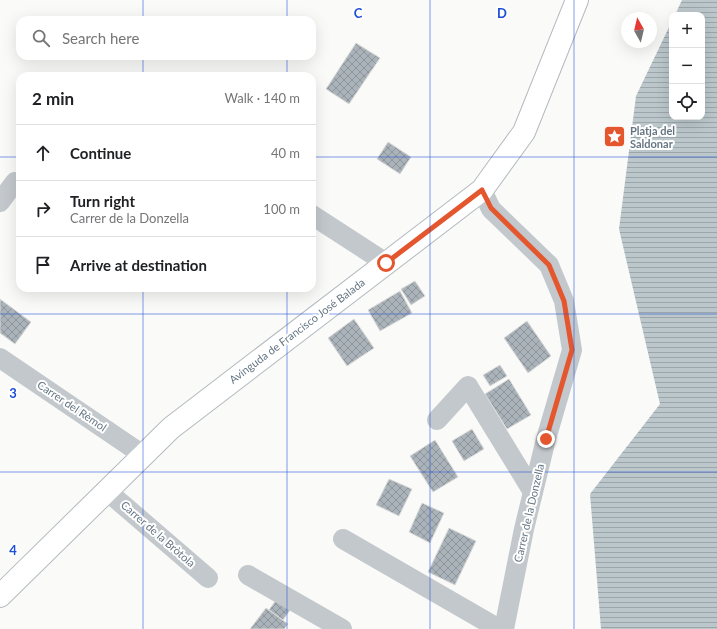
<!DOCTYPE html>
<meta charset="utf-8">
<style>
body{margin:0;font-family:Lato,sans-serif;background:#f2f2f2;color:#202124}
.controls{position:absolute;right:12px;top:12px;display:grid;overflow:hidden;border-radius:8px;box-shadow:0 4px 16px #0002}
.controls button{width:36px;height:36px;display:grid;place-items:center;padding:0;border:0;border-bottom:1px solid #e0e0e0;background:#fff;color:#202124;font:20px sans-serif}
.compass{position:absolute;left:621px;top:12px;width:36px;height:36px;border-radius:50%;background:#fff;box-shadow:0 4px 16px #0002;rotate:352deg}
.stop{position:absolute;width:12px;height:12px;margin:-9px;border:3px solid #e4572e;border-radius:50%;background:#fff}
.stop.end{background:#e4572e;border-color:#fff;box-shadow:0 1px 4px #0008}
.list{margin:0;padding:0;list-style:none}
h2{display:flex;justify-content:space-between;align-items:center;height:52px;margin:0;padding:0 16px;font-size:17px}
h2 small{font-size:13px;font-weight:400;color:#757577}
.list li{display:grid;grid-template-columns:26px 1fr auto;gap:12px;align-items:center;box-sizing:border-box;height:56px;padding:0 16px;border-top:1px solid #e0e0e0}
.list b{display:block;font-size:15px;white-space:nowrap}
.list p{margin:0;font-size:13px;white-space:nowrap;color:#757577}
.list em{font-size:13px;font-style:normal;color:#757577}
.icon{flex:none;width:22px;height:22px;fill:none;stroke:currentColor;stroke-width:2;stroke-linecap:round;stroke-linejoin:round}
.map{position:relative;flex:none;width:717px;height:629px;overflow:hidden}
.search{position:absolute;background:#fff;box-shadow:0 4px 16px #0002;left:16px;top:16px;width:300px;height:44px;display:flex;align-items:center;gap:10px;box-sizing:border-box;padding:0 14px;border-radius:12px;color:#757577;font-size:15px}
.panel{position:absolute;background:#fff;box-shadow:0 4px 16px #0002;left:16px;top:72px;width:300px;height:220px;border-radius:12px}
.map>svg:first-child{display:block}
</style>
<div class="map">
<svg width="717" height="629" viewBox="0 0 717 629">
<defs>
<pattern id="water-rules" width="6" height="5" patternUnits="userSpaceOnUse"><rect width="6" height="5" fill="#bbc7cb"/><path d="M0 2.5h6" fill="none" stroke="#9ca6aa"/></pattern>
<pattern id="building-cross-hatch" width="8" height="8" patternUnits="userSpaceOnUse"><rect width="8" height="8" fill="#aab3b9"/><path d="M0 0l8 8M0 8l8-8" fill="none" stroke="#8e969c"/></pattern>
</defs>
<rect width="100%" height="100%" fill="#fafaf8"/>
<polygon fill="url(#water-rules)" points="682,0 717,0 717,629 601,629 590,494 660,404 619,229 636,96 672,21 672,117 702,117 702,15 675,15"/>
<g fill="url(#building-cross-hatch)" stroke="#dcdcda">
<polygon points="356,43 380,58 349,104 326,89"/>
<polygon points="388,142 411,157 400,174 377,159"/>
<polygon points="415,281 425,296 411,305 401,289"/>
<polygon points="400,291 412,313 380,331 368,310"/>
<polygon points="0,299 31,322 15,344 0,333"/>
<polygon points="354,319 374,348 347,366 328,338"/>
<polygon points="527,321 551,356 528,373 504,338"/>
<polygon points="500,365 507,376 490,386 483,375"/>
<polygon points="509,379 531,415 507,429 485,394"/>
<polygon points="472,429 484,449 464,461 452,441"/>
<polygon points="435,440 458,477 433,492 410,456"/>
<polygon points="389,479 412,489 399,516 376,505"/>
<polygon points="422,503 444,513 430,543 409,532"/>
<polygon points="449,528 476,541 455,585 428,572"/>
<polygon points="276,600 290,610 283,620 269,610"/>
<polygon points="266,608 288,624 284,629 250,629"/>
</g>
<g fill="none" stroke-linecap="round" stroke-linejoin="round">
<defs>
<polyline id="secondary" points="0,596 171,428 482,190 524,132 577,0"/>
</defs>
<use href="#secondary" stroke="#b3babf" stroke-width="24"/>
<g stroke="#c3c8cc" stroke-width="20">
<polyline points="482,190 491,209 549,265 564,301 572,350 546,439 524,529 504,629"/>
<polyline points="0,202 15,182"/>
<polyline points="312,215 386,263"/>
<polyline points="0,358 143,455"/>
<polyline points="437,420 468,386 533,492"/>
<polyline points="107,491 208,578"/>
<polyline points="343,539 499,629"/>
<polyline points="248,575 342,629"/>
</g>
<use href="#secondary" stroke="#fff" stroke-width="22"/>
</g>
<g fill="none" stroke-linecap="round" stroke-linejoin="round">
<polyline stroke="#e4572e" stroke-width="5" points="386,263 482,190 491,208 549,265 564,301 572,350 546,439"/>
</g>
<path fill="none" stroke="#1d4ed8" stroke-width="1" stroke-opacity="0.55" d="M143,0v20M287,0v20M430,0v629M574,0v629M143,56v20M287,56v20M0,157h20M312,157h405M143,288v341M287,288v341M0,314h717M0,472h717"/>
<defs>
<symbol id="sight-square" viewBox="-11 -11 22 22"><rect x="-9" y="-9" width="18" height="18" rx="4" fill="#e4572e" stroke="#fff"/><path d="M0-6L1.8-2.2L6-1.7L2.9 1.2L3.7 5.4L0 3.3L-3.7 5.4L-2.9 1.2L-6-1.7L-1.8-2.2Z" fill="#fff"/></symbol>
</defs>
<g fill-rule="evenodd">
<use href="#sight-square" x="602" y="124" width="25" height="25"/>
</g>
<g text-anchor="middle" stroke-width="4" stroke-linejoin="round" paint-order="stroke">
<g font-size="11" font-weight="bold" fill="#657683" stroke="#fff" text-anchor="start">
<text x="630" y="135">Platja del<tspan x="630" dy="13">Saldonar</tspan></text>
</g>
<g font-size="11" fill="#657683" stroke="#fff">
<text transform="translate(297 331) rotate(-37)" y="4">Avinguda de Francisco José Balada</text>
<text transform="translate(72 406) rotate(34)" y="4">Carrer del Rèmol</text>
<text transform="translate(529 513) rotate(-77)" y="4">Carrer de la Donzella</text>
<text transform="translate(158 534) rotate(41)" y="4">Carrer de la Bròtola</text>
</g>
</g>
<g font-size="13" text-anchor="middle" font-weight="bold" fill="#1d4ed8" stroke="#fff" stroke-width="4" stroke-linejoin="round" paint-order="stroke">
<text x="358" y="18">C</text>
<text x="502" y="18">D</text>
<text x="13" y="398">3</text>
<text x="13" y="555">4</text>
</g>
</svg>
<div class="controls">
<button>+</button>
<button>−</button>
<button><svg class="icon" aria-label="locate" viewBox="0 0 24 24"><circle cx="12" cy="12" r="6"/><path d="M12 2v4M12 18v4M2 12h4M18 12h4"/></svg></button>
</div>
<svg class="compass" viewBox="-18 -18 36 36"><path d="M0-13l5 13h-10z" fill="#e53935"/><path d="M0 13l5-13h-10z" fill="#757577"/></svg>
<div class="stop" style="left:386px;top:263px"></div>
<div class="stop end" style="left:546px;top:439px"></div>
<div class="search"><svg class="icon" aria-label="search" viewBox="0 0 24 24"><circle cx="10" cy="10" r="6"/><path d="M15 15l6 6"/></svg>Search here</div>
<section class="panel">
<h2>2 min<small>Walk · 140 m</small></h2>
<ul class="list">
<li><svg class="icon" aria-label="ahead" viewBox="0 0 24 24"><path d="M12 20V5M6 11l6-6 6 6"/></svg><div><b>Continue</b></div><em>40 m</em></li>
<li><svg class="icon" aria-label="right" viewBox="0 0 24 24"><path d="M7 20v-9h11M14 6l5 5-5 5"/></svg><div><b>Turn right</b><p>Carrer de la Donzella</p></div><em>100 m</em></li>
<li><svg class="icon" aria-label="arrive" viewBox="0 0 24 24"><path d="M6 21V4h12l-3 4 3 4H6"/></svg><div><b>Arrive at destination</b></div></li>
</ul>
</section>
</div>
